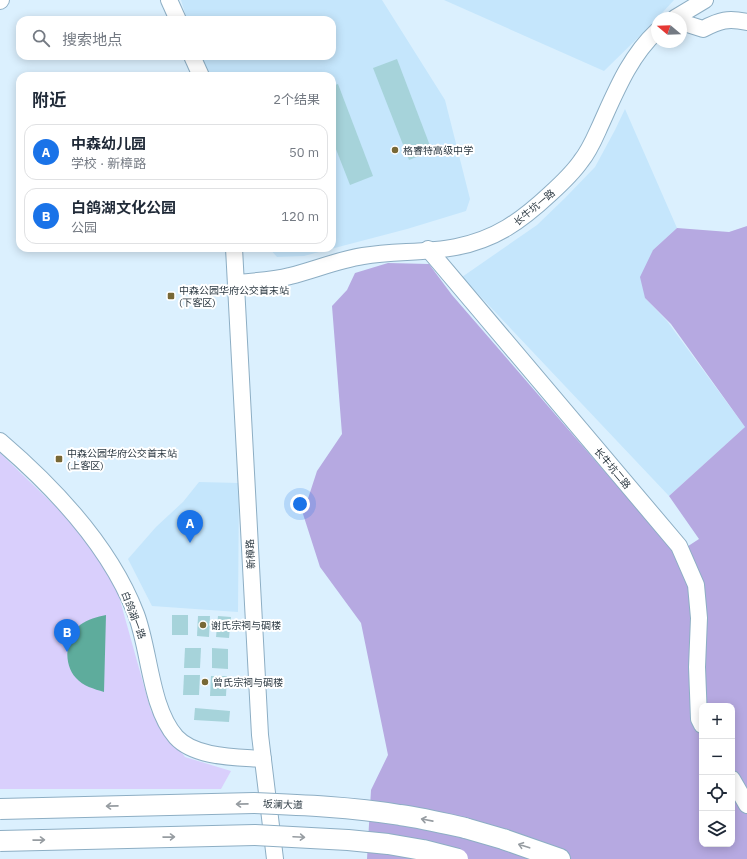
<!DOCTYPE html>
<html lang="zh">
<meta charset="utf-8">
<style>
body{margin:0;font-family:"IBM Plex Sans","Noto Sans SC",sans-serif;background:#f2f2f3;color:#1f2937}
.controls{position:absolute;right:12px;bottom:12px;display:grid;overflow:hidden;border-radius:8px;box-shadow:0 2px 10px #0003}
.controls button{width:36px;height:36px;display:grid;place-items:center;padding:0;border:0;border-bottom:1px solid #e0e1e3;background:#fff;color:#1f2937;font:20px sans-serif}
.compass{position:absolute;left:651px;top:12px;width:36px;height:36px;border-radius:50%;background:#fff;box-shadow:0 2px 10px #0003;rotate:289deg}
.you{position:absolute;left:300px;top:504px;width:14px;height:14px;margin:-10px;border:3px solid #fff;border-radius:50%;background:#1a73e8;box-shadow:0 0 0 6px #1a73e833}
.badge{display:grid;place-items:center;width:26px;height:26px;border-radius:50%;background:#1a73e8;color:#fff;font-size:13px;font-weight:700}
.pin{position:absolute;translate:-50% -33px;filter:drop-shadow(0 1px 2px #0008)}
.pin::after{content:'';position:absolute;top:21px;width:14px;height:12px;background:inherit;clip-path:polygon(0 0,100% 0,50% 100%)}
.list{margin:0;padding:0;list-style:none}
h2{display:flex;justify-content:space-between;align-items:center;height:52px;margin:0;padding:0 16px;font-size:17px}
h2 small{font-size:13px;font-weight:400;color:#747a83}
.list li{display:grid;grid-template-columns:26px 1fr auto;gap:12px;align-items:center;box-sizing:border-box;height:56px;margin:0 8px 8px;padding:0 8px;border:1px solid #e0e1e3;border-radius:12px}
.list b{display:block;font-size:15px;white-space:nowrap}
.list p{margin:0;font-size:13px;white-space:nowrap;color:#747a83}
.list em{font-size:13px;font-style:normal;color:#747a83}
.icon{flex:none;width:22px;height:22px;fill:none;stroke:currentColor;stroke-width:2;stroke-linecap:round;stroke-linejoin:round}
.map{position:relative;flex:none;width:747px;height:859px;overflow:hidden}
.search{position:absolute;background:#fff;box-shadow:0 2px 10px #0003;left:16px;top:16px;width:320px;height:44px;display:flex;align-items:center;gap:10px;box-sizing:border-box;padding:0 14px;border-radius:12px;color:#747a83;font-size:15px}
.panel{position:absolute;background:#fff;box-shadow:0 2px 10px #0003;left:16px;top:72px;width:320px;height:180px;border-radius:12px}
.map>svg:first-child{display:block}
</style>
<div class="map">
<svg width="747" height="859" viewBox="0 0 747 859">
<rect width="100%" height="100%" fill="#dbf0fe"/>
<g fill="#c5e6fc">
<polygon points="181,0 382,0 445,100 470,199 466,211 407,229 304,256 277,257 269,248 332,248 332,76 207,76 200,56 332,56 332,20 187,20"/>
<polygon points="444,0 674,0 651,25 604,71"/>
<polygon points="625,109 677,228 653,250 645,298 667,321 745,427 669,496 462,277 537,225 565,198 595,167 615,130"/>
<polygon points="199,482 239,483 238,612 152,606 128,559 156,527 183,502"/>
</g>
<polygon fill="#d9cffc" points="0,453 84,534 118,593 151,711 185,757 231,771 221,789 0,789"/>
<path fill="#b6a9e1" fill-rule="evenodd" d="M747,226v633h-380l4,-69 17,-35 -27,-132 -41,-56 -17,-53 14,-43 25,-37 -10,-128 15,-16 8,-17 33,-10 41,1 23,31 224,259 23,-15 -30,-43 76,-69 -74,-103 -26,-26 -5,-21 13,-27 24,-22 52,4zM702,706h30v138h-30z"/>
<path fill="#5eac9c" d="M106,615l-2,77c-10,-3 -21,-6 -28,-14 -13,-14 -11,-41 4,-53 8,-6 17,-8 26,-10z"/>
<g fill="#a6d3da">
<polygon points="397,59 432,151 409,160 373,68"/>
<polygon points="338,84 373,176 350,185 332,139 332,86"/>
<rect x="172" y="615" width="16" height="20"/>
<polygon points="198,616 210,616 209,637 197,636"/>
<polygon points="218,616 231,617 229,638 216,637"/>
<polygon points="185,648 201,648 200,668 184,668"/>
<polygon points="212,648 228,649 228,669 212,668"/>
<polygon points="184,675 200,675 199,695 183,695"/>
<polygon points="211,676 227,676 226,696 210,696"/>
<polygon points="195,708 230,711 229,722 194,720"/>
</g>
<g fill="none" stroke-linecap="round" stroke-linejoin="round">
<defs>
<g id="minor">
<polyline points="169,0 178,20"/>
<polyline points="0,1 1,0"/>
<polyline points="675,18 705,0"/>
<path d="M681,22l22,7c17,-9 25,-11 44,-7"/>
<polyline points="192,56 201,76"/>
<polyline points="234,248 260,735 275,859"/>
<polyline points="428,249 679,546 696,585 699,618 697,667 699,719 702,725"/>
<path d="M236,283c18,-2 36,-2 54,-7 24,-6 48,-16 73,-20 31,-5 63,-3 93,-9 40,-8 65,-26 94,-53 11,-10 22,-20 31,-33 9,-11 14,-24 20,-37 15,-33 29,-68 56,-93"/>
<path d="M0,441c55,47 110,105 136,173 14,37 14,93 40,123 19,21 61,20 87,22"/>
<polyline points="732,779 747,805"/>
</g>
<polyline id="major" points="465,828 503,839 560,859"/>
</defs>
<use href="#minor" stroke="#8daec4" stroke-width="18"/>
<use href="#major" stroke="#8daec4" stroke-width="22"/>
<use href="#minor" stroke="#fff" stroke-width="16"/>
<use href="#major" stroke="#fff" stroke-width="20"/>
<defs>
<g id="major-bridge">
<path d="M0,809l254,-6c49,2 97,4 146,12 22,3 43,8 65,13"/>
<polyline points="0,841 255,835 348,840 388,844 423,850 458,859"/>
</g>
</defs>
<use href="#major-bridge" stroke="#8daec4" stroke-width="22" stroke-linecap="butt"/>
<use href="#major-bridge" stroke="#fff" stroke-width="20"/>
</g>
<defs><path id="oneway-shaft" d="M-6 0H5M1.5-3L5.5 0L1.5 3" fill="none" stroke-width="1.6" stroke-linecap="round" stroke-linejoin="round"/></defs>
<g stroke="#969ca1">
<use href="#oneway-shaft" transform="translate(242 804) rotate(179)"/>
<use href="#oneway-shaft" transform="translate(112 806) rotate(179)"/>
<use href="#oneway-shaft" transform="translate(427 820) rotate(-169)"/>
<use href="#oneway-shaft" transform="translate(169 837) rotate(-1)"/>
<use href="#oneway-shaft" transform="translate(299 837) rotate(3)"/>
<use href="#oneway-shaft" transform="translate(39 840) rotate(-1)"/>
<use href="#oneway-shaft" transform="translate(524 846) rotate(-162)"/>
</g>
<g fill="#786836" stroke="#fff" stroke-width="1.5">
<circle cx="395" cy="150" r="4"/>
<rect x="167" y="292" width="8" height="8" rx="2"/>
<rect x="55" y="455" width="8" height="8" rx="2"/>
<circle cx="203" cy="625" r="4"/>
<circle cx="205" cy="682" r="4"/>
</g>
<g text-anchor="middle" stroke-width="4" stroke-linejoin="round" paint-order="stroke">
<g font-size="10" fill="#2d3a43" stroke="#fff" text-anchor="start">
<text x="403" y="154">格睿特高级中学</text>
<text x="179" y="294">中森公园华府公交首末站<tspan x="179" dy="12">(下客区)</tspan></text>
<text x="67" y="457">中森公园华府公交首末站<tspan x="67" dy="12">(上客区)</tspan></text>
<text x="211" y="629">谢氏宗祠与碉楼</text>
<text x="213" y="686">曾氏宗祠与碉楼</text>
</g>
<g font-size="10" fill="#2d3a43" stroke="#fff">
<text transform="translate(534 207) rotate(-40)" y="4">长牛坑一路</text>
<text transform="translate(613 468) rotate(50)" y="4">长牛坑二路</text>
<text transform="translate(250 554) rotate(-93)" y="4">新樟路</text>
<text transform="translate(134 615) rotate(69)" y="4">白鸽湖一路</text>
<text transform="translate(283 804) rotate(2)" y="4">坂澜大道</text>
</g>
</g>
</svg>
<div class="controls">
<button>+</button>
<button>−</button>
<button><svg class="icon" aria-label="locate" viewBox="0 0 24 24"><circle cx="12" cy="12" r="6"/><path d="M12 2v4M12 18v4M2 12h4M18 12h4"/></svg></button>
<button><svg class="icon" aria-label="layers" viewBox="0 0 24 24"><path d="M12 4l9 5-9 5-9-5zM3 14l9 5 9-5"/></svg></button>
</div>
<svg class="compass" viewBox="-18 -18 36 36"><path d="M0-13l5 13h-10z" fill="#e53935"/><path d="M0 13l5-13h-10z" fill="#747a83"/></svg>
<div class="you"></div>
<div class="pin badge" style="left:190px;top:543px">A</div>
<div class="pin badge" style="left:67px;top:652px">B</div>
<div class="search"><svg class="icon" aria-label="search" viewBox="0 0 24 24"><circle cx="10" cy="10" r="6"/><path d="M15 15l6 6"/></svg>搜索地点</div>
<section class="panel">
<h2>附近<small>2个结果</small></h2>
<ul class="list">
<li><span class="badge">A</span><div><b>中森幼儿园</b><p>学校 · 新樟路</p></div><em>50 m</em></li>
<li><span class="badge">B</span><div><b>白鸽湖文化公园</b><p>公园</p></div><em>120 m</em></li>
</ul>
</section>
</div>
